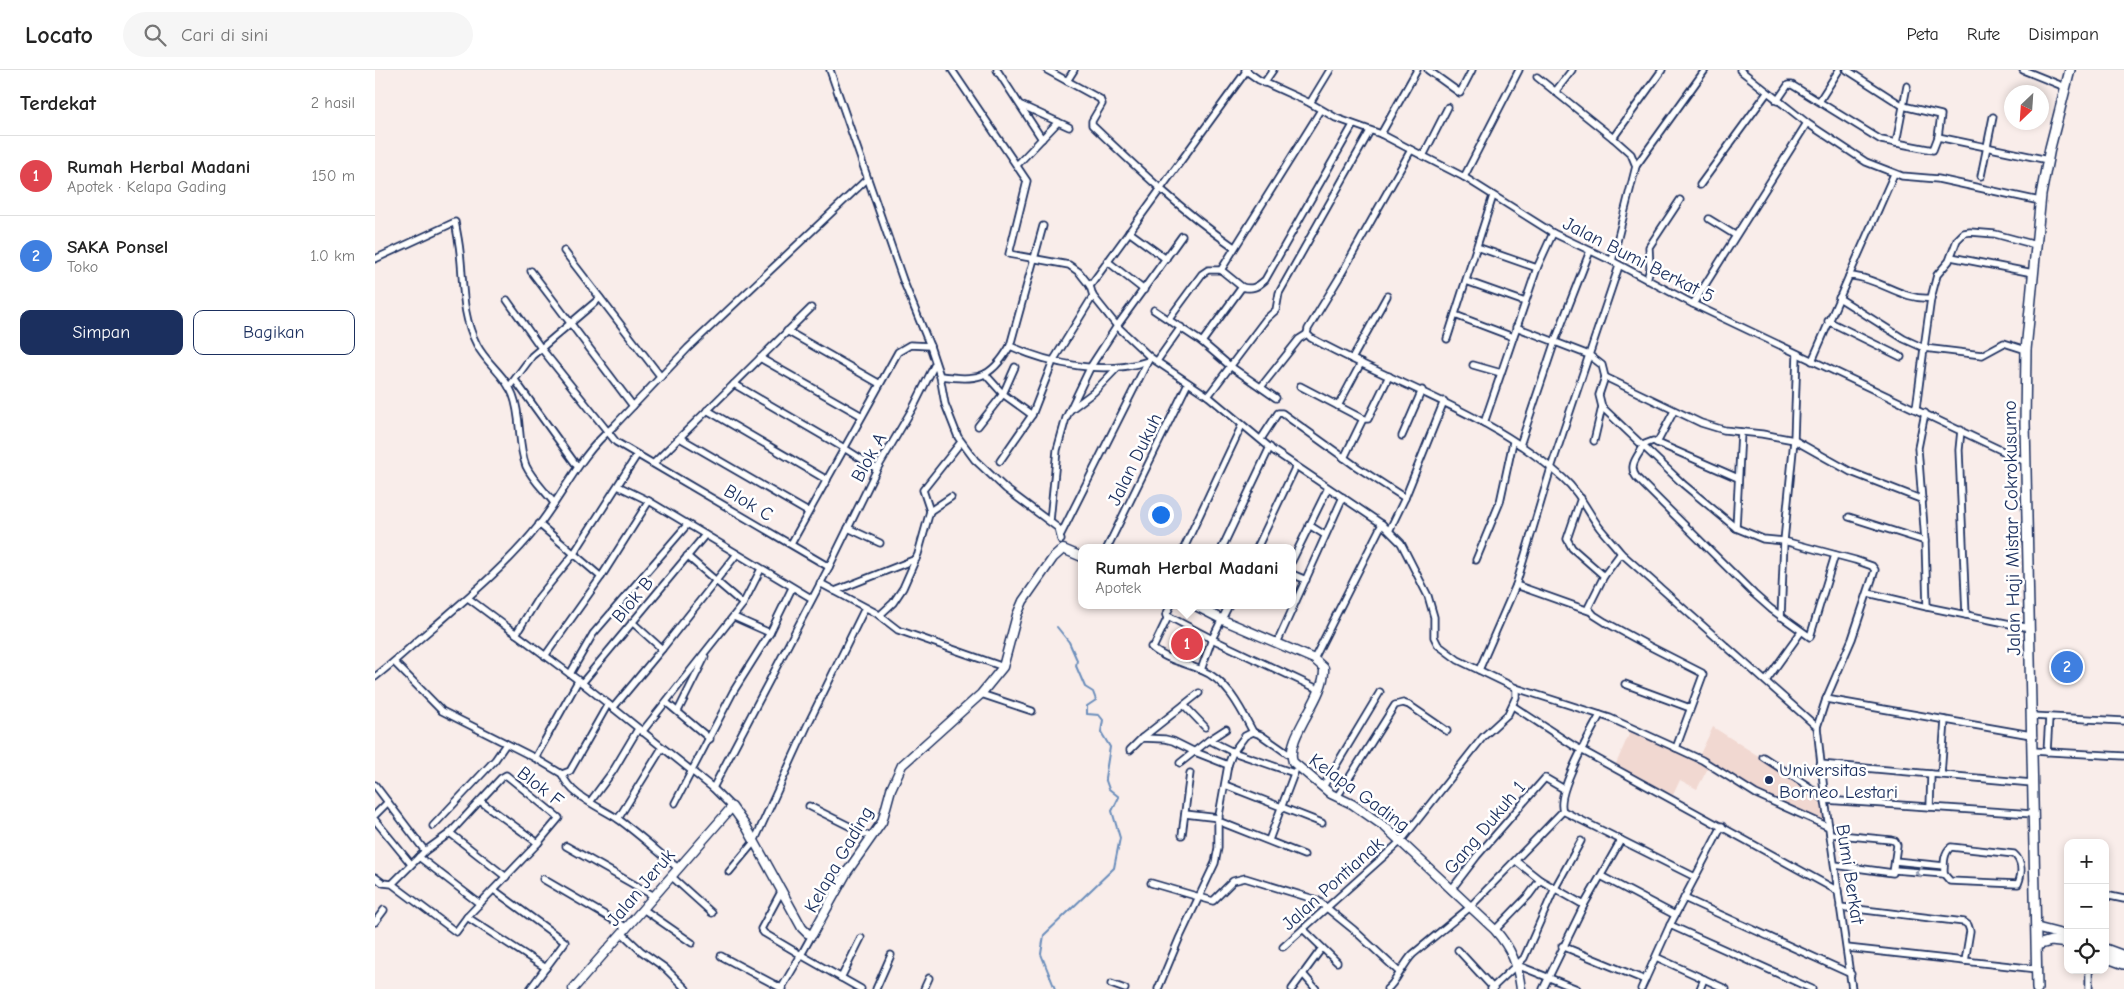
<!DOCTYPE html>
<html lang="id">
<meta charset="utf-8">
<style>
body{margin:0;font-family:"Comic Neue",sans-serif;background:#f6f6f6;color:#222}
.controls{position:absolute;right:15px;bottom:15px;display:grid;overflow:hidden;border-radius:10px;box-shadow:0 2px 8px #0003}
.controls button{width:45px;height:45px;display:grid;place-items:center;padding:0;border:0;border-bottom:1px solid #e0e0e0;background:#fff;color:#222;font:25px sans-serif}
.compass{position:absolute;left:1629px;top:15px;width:45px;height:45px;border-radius:50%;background:#fff;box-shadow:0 2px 8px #0003;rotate:205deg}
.you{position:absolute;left:785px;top:444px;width:18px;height:18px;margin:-12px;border:4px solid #fff;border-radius:50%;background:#1a73e8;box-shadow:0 0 0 8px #1a73e833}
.badge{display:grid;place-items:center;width:32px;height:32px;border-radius:50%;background:#1b2f5e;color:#fff;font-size:16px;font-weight:700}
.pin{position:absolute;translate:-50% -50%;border:2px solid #fff;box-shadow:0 1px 5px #0006}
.popup{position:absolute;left:703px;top:474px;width:218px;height:65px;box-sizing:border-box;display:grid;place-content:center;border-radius:10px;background:#fff;filter:drop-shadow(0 1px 4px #0005);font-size:16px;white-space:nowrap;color:#767676}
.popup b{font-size:19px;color:#222}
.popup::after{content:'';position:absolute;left:50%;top:100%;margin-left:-10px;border:10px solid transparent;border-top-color:#fff}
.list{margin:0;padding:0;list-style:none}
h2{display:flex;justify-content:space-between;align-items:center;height:65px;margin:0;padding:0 20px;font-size:21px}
h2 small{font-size:16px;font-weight:400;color:#767676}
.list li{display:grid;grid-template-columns:32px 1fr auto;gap:15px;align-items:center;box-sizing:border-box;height:80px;padding:0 20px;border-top:1px solid #e0e0e0}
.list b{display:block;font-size:19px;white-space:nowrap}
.list p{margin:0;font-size:16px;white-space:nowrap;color:#767676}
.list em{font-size:16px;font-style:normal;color:#767676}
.actions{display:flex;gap:10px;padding:15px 20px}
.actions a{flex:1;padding:11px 0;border:1px solid #1b2f5e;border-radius:10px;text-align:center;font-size:18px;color:#1b2f5e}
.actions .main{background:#1b2f5e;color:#fff}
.icon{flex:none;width:28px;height:28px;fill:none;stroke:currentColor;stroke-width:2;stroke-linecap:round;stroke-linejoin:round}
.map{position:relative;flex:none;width:1749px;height:919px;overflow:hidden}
header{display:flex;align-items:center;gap:30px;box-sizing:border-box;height:70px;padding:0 25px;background:#fff;border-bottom:1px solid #e0e0e0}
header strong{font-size:24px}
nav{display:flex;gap:28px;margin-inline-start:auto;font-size:18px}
.search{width:350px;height:45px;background:#f6f6f6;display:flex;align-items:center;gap:12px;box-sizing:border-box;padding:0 18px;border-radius:28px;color:#767676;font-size:19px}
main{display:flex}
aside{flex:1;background:#fff}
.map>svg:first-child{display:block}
</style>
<header>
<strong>Locato</strong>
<div class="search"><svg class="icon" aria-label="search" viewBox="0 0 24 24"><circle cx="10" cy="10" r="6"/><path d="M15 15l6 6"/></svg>Cari di sini</div>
<nav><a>Peta</a><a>Rute</a><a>Disimpan</a></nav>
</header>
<main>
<aside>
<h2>Terdekat<small>2 hasil</small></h2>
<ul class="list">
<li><span class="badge" style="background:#e0444e">1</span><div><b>Rumah Herbal Madani</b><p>Apotek · Kelapa Gading</p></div><em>150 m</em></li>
<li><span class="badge" style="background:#3f7fe0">2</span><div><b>SAKA Ponsel</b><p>Toko</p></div><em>1.0 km</em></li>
</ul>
<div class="actions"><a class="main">Simpan</a><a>Bagikan</a></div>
</aside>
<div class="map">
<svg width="1749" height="919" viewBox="0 0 1749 919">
<rect width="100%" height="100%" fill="#f9edea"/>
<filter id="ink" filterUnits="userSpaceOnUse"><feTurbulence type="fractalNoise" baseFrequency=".02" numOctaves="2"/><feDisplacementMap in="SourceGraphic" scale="10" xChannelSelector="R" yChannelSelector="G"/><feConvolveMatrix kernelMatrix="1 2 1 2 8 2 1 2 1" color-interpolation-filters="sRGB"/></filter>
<g filter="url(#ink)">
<g fill="#f1d8d1">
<polygon points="1338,657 1432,717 1447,731 1451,753 1383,721 1325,684"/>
<polygon points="1255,662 1323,691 1333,698 1322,719 1305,710 1298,725 1240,696"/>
</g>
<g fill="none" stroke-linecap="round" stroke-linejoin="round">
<polyline stroke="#6a8dbb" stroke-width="2" points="680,919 666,884 669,865 739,798 745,768 737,741 744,727 734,719 730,708 735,677 726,662 728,650 724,645 712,644 712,636 721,630 718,622 710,617 701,596 702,590 694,572 682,557"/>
<defs>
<g id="street">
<polyline points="455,0 528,210 555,276 565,306 570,334 583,367 600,390 631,419 683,458 686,470"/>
<polyline points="577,0 652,111 634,184 694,195 704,202 715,216 718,226 742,256 775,287 833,326 899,381 1007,454 939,589"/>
<polyline points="622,0 667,69"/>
<path d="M672,0l53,29 2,5 -10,17v4c46,44 90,86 142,122"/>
<polyline points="870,0 884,10 935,33 961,48 1006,64 1048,86 1089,107 1178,163 1237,191 1318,234 1651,392"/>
<polyline points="1053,0 1085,23 1097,0"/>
<polyline points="1365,0 1432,53 1491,92 1527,106 1563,109 1665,131"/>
<polyline points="1648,0 1690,17"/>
<polyline points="1162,7 1238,68 1256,84 1261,96 1237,191"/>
<polyline points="692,11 699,0"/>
<polyline points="889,13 898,0"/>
<polyline points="1180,22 1197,0"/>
<polyline points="1445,30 1464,0"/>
<polyline points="1402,31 1413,15 1417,15 1506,70 1558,80 1563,67 1566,45 1528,36 1472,0"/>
<polyline points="935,33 955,0"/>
<polyline points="646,35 694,57"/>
<polyline points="1006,64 1042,0"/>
<polyline points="1563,67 1673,90"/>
<polyline points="1238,68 1287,0"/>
<polyline points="1521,73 1532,16"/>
<polyline points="1048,86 1073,37"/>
<polyline points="642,95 683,52"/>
<polyline points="1261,96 1330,0"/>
<polyline points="1606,106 1618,47"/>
<polyline points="1089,107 1144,0"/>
<polyline points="1325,115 1392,23"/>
<polyline points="1334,149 1360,165"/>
<polyline points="754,162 791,189"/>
<polyline points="1102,177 1162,198"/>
<polyline points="189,181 286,307"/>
<polyline points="1576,187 1658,203"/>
<path d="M0,189l80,-37c2,10 4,20 5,30 4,33 1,62 17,93 9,18 29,31 36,50 9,23 4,48 13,71 6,13 19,25 28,37"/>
<polyline points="732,191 769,220"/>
<polyline points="846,200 867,217"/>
<polyline points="156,201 258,336"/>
<polyline points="1474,206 1519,104"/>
<polyline points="1272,210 1275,198 1274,177 1305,130"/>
<polyline points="1091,211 1150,232"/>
<polyline points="715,216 872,0"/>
<polyline points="1464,228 1529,269 1549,278 1556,228"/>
<polyline points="132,230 166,278 241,372 454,497"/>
<polyline points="1318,234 1432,53"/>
<polyline points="779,240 827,272 855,296 901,328"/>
<polyline points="1080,245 1138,267"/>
<polyline points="794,249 827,204 833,200 846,200 946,40"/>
<polyline points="1453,251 1526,287"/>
<polyline points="1141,257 1214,285 1227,295 1230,307 1224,325 1227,337 1219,371"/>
<polyline points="412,261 505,314"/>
<polyline points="932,264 933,259 964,208 1036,80"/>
<polyline points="1072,269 1118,126"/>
<path d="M827,272l40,-55c10,3 15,0 23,-7l88,-155"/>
<path d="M635,276c41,18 94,30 138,15"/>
<polyline points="385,288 487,346"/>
<polyline points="977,289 1012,226"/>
<polyline points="782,291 806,257"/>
<path d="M1437,291l37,-85c29,1 53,25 82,22l6,-23 12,-14 8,-21 7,-7 6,-1 25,2 41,11"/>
<polyline points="1098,295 1126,303"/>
<polyline points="610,304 628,324 657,345"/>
<path d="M565,306c36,4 50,5 70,-30l33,-120"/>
<polyline points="1230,307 1326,353 1349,360 1387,364 1419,370 1476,402 1548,430"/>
<polyline points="140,310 202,396"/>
<polyline points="359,314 469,378 502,399"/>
<polyline points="925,316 988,349"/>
<polyline points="134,317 157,286 225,228"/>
<path d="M886,317l38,-48 8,-5 4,4c85,47 178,74 252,140 16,14 24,32 36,49 7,9 15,17 22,26l196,174"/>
<polyline points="833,326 891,249 901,240 904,223 995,61"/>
<polyline points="963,336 986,293"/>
<polyline points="1227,337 1308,414 1361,458 1388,469 1409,471 1480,490 1497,496 1500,500 1477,569 1451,629 1442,657 1450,730 1477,919"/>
<polyline points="1541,339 1549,278 1607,285 1629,273 1651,280"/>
<polyline points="332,340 452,410"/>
<polyline points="695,340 719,322 742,298"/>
<polyline points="1550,343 1543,378 1550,471 1552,537"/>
<polyline points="1109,353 1162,198 1178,163"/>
<polyline points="603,356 628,324 640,297"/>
<polyline points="1586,360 1584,380 1591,545"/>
<polyline points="1027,366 1047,320"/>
<polyline points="305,368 433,442"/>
<polyline points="886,369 903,343 907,343 982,397 1030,428"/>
<polyline points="1282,373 1299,341"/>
<polyline points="1145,375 1180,271 1215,181"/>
<polyline points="969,388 988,349 993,349 1014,306"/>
<polyline points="625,391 657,345 678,291 718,226"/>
<polyline points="279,393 436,238"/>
<path d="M1363,408l-85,-37 -8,3c-7,12 -18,22 -8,34l117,116 17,15 39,28 25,-82"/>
<polyline points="243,416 274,431 436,528"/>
<polyline points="1206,428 1192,469 1197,478 1229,506"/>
<polyline points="555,441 576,427"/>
<polyline points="1474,447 1550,471"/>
<polyline points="675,451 682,380 691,348 716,296 742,256 807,166"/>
<polyline points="164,454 226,507"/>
<polyline points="1007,454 1026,473 1053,526 1059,547 1059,567 1063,575 1083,590 1141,618 1235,648 1301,678 1327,690 1381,724 1454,757"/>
<polyline points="934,455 950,465"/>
<polyline points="473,458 505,473"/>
<polyline points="1361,458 1366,362"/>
<polyline points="1015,459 1030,428 1069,331"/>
<polyline points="686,464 775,287"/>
<polyline points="416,474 523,282 535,275 555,276"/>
<polyline points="732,478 813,313"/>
<polyline points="809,478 867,355"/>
<polyline points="847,478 895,377"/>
<polyline points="882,478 921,396"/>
<polyline points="1246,483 1229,506 1213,538 1219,545 1230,552 1274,576 1327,603 1328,605 1301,678"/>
<polyline points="312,486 368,534"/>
<polyline points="1101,490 1125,432 1138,372"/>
<polyline points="917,491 953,418"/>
<polyline points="917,504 931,510"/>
<polyline points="445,513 501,543 523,560 623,595"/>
<polyline points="1141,515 1176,398 1244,196"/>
<polyline points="460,521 541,489"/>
<polyline points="1493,523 1552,537 1655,558"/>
<polyline points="93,528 207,613 338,718 357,737"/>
<path d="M796,535l-5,10 1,4 -13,27 -3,1c13,12 34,16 50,23 26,10 40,39 52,62"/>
<polyline points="505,545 518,533 528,518 543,484 555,441 548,420 586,372"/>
<polyline points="791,545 837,569 945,620"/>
<polyline points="359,547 395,563"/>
<polyline points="1406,547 1409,471 1419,370 1422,284"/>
<polyline points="257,552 287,579"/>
<polyline points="141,564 164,527 198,485 262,385"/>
<polyline points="902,573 968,427"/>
<polyline points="170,586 226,507 274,431"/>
<polyline points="19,592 67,641 160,688 187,704 195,701 233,634"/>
<polyline points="826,600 837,569 854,535"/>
<polyline points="1104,600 1141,515 1214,541"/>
<polyline points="195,604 218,564 312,455"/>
<path d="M0,607c21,-16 40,-35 61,-52 36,-31 73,-62 103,-100 27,-35 40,-69 75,-99l74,-78 179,-169"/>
<polyline points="1391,611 1426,562"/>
<polyline points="207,613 330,465"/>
<polyline points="1250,614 1315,638"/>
<polyline points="606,624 657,641"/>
<polyline points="1451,629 1656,665"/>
<polyline points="292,633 335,669"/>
<polyline points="809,635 830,657"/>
<polyline points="1138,636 1199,676 1463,821"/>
<polyline points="238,638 287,579 362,484"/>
<polyline points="303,641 330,587"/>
<polyline points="1657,646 1749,651"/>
<polyline points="267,662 368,534 386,499"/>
<polyline points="767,668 824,623"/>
<polyline points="834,670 851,659"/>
<polyline points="755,680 767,668 790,669 798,671 820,682 853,695"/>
<polyline points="1657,681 1749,686"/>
<polyline points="1672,682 1674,647"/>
<polyline points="1388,687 1433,716 1450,730 1658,744"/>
<polyline points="160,688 203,611"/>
<polyline points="805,693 834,670 858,682 919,703"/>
<polyline points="1445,694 1657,713"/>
<path d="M187,704c8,22 38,33 56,45 21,15 40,33 60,49"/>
<polyline points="1566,705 1570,650"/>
<polyline points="0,715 50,781"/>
<polyline points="850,715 947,753"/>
<polyline points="948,717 1005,622"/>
<polyline points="338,718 454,497 502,399 539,336 560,294"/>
<polyline points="962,727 1020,635 1028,633 1034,635 1072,661"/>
<polyline points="105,731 163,773"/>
<polyline points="215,732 238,701 263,659"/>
<polyline points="300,733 358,622 395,563 417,518"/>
<polyline points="434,736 496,767"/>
<polyline points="1555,737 1556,704"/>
<polyline points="1188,741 1320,807"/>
<polyline points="810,744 844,748"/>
<polyline points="0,745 13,732"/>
<polyline points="243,749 287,678"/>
<polyline points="0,750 36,794"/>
<polyline points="843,751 929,785"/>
<polyline points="58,756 120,690 131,674"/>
<polyline points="75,763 131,807"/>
<polyline points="1455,764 1516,770 1520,771 1522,775 1518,803 1460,795"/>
<polyline points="807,765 815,703"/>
<polyline points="894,770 920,701"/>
<polyline points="191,776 279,826"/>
<path d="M1576,777l63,7c9,8 8,20 4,30l-68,-3 -6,-7c0,-9 -1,-21 7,-27z"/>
<polyline points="44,787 105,834"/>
<polyline points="1141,791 1165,810 1209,835"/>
<polyline points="1520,791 1569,796"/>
<polyline points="1519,800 1569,804"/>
<polyline points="354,802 379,772 433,654 490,538"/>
<polyline points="296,806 337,843"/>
<polyline points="1226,806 1300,845"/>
<polyline points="0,807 8,813 17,814 81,862 92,847 163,773 184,748 131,705 126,708 75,763 50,781 17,814"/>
<polyline points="168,809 252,858"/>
<polyline points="776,813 838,831 858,811 870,808 942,830 979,860 1024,902"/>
<polyline points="119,820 190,872 155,919"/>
<polyline points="1076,820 1102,786 1170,708 1189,719"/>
<polyline points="1730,825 1749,829"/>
<polyline points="1309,828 1476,904"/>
<polyline points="1465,837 1589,852 1593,855 1595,861 1590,891"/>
<polyline points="268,839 317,873"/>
<polyline points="92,847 171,898"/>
<polyline points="0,852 9,840"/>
<polyline points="1295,855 1437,919"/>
<polyline points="928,859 962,892"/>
<polyline points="1120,860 1154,825 1165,810"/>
<polyline points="247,863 266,881 290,898 311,919"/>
<polyline points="437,865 426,885 486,919"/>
<polyline points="1187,876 1270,910"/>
<polyline points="908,877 1026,771 1108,667 1133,644 1141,627 1141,618"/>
<polyline points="1472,878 1662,899"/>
<polyline points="1083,880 1119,919"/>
<polyline points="346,886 408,919"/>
<polyline points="1281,887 1351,919"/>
<polyline points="1142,895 1202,919"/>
<polyline points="1714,900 1714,919"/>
<polyline points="928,904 941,919"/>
<polyline points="466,908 486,868"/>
<polyline points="736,914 750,919"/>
<polyline points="406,919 426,885 389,863 386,859 407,820"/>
<polyline points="501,919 516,885"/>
<polyline points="549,919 554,908"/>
<polyline points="783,919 804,869 840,793 843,778 843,751 853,695 858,682 870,666 878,662 886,665 916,686"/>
<polyline points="917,919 947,878"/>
<path d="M1012,919c9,-6 16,-25 26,-35l56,-46 94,-97c-8,-17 28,-79 37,-96"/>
<polyline points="1116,919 1149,888 1180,818 1206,771"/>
<polyline points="1168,919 1209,835 1246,770"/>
<polyline points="1266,919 1295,855 1347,756"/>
<polyline points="1325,919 1329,909"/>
</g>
<g id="secondary">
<path d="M819,535l29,15 91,39 10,9c2,30 -40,69 -31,94l38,32 21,10 33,23 110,103c16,18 23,35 26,59"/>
<polyline points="198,919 357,737 372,758 427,858 432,863 437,865 472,802 507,752 516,719 527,695 606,624 628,597 642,545 648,531 678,488 688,479 707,487"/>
</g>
<g id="primary">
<polyline points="1662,858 1693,866"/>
<polyline points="1662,875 1676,871 1693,873"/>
<polyline points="1730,879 1749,886"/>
<polyline points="1730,887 1749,894"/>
<polyline points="1662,919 1650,353 1651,280 1666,125 1675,78 1695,0"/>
</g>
</defs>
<use href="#street" stroke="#1b2f5e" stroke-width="9"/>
<use href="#secondary" stroke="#1b2f5e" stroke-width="11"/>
<use href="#primary" stroke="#1b2f5e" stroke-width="12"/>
<use href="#street" stroke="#fff" stroke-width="5.5"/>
<use href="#secondary" stroke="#fff" stroke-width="8"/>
<use href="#primary" stroke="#fff" stroke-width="9"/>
</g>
<defs><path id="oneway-chevron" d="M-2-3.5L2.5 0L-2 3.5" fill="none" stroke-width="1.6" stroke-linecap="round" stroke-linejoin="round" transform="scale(1.25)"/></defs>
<use stroke="#8d97ae" href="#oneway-chevron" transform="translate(1544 802) rotate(-175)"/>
</g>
<circle fill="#1b2f5e" stroke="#fff" stroke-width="2" cx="1394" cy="710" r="5"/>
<g text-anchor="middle" stroke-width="5" stroke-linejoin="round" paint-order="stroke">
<g font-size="19" fill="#1b2f5e" stroke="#fff">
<text transform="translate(1264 189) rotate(27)" y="7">Jalan Bumi Berkat 5</text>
<text transform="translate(493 387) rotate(-61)" y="7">Blok A</text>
<text transform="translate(759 389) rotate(-64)" y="7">Jalan Dukuh</text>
<text transform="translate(374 432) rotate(31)" y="7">Blok C</text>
<text transform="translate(1636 458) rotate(-91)" y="7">Jalan Haji Mistar Cokrokusumo</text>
<text transform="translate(257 529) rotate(-50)" y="7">Blok B</text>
<text transform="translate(166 716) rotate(38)" y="7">Blok F</text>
<text transform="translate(985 722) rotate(36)" y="7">Kelapa Gading</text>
<text transform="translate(1109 757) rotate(-50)" y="7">Gang Dukuh 1</text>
<text transform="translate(463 789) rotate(-60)" y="7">Kelapa Gading</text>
<text transform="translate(1476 804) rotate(81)" y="7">Bumi Berkat</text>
<text transform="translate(957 813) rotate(-42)" y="7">Jalan Pontianak</text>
<text transform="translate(265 817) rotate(-50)" y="7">Jalan Jeruk</text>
</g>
<g font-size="19" fill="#1b2f5e" stroke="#fff" text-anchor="start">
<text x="1404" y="706">Universitas<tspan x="1404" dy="22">Borneo Lestari</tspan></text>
</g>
</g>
</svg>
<div class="controls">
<button>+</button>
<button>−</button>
<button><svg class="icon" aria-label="locate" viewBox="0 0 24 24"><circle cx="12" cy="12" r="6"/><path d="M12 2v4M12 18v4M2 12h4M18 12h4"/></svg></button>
</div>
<svg class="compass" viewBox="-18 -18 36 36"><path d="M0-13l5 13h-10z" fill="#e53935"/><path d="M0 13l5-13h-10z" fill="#767676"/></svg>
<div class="you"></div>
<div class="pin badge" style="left:812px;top:574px;background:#e0444e">1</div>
<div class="popup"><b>Rumah Herbal Madani</b>Apotek</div>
<div class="pin badge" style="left:1692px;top:597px;background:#3f7fe0">2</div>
</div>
</main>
